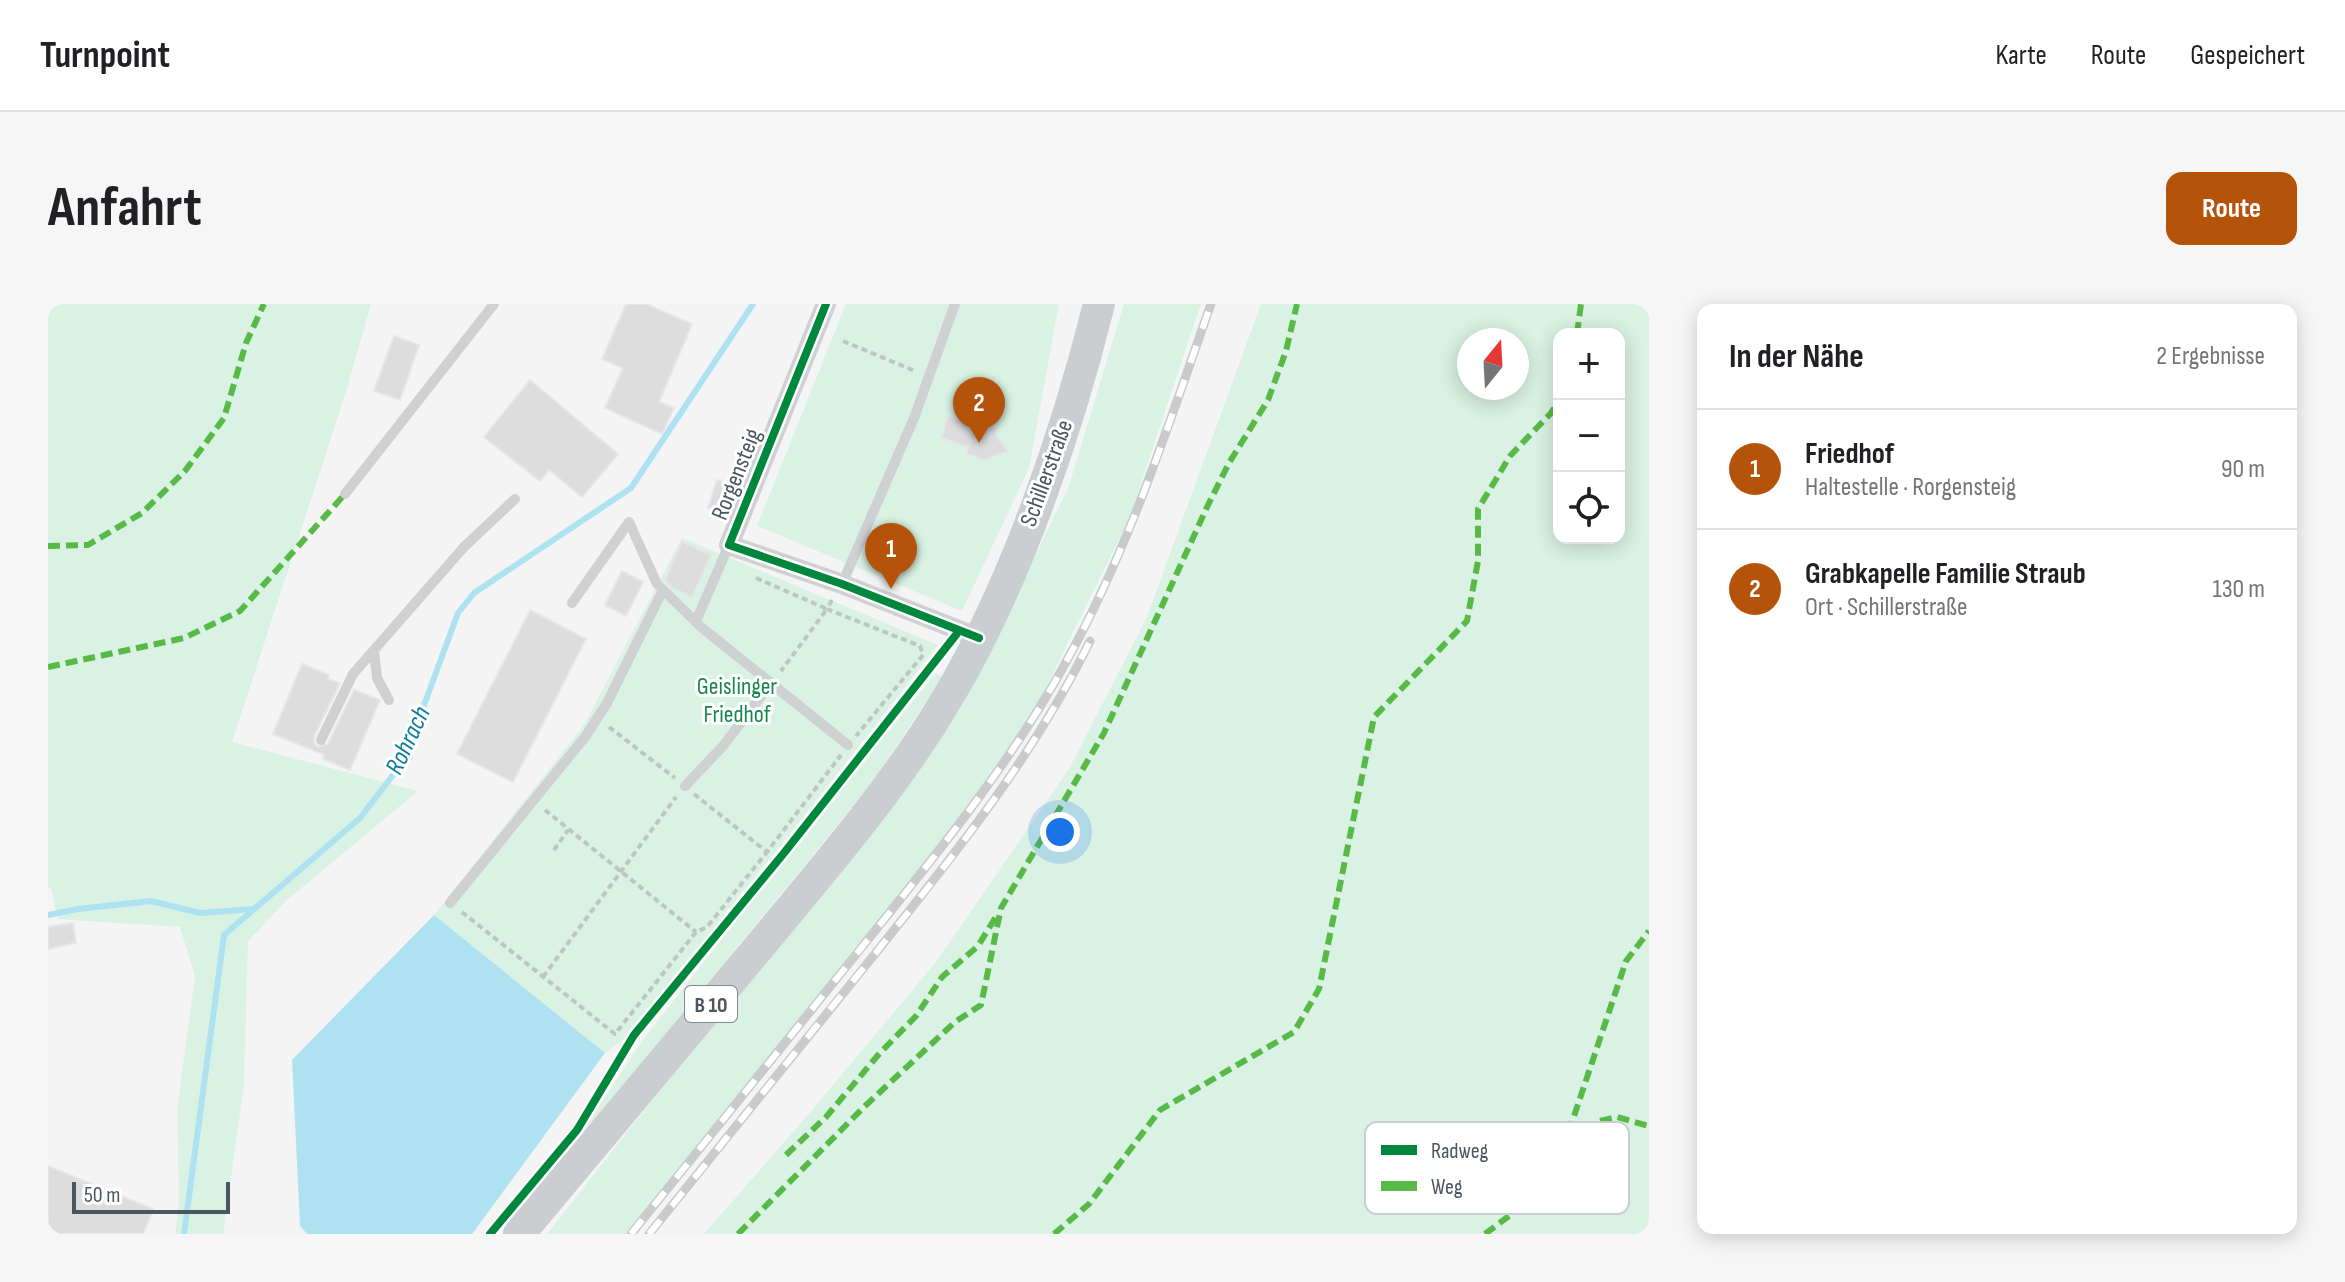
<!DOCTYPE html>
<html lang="de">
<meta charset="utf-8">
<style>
body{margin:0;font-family:"Sofia Sans Condensed",sans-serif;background:#f6f6f6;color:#202124}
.controls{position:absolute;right:24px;top:24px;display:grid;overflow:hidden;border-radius:16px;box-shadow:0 4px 20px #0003}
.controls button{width:72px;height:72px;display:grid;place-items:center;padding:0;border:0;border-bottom:2px solid #e0e0e0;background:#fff;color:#202124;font:40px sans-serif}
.compass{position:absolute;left:1409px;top:24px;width:72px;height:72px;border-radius:50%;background:#fff;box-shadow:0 4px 20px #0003;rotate:18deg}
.scale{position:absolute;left:24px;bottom:20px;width:158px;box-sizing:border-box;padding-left:8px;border:4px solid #4a5661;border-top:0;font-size:22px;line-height:28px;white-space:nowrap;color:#4a5661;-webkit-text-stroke:6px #fff;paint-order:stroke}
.you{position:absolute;left:1012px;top:528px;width:28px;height:28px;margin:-20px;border:6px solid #fff;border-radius:50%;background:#1a73e8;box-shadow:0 0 0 12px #1a73e833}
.badge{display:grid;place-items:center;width:52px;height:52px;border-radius:50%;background:#b45309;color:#fff;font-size:26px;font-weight:700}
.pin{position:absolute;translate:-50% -66px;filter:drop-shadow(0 2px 4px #0008)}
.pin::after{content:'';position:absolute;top:42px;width:28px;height:24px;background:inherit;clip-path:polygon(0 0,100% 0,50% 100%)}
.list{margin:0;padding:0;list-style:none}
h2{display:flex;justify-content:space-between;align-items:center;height:104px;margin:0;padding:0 32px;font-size:34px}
h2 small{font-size:26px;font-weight:400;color:#757577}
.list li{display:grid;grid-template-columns:52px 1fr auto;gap:24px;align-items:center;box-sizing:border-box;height:120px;padding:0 32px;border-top:2px solid #e0e0e0}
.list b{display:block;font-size:30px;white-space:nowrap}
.list p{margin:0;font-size:26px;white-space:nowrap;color:#757577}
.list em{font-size:26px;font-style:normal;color:#757577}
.icon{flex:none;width:44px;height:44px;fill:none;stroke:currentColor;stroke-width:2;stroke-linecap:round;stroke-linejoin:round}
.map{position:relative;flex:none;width:1601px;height:930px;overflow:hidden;border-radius:16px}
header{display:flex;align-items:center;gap:48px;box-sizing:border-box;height:112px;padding:0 40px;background:#fff;border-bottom:2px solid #e0e0e0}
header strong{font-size:38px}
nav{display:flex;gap:44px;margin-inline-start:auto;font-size:28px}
.intro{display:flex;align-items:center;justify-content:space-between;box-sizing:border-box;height:192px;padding:0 48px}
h1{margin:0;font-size:56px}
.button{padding:20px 36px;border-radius:16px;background:#b45309;color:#fff;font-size:28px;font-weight:700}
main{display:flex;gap:48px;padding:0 48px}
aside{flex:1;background:#fff;border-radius:16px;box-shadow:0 4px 20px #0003}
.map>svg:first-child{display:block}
</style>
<header>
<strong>Turnpoint</strong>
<nav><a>Karte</a><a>Route</a><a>Gespeichert</a></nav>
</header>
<div class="intro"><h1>Anfahrt</h1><a class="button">Route</a></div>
<main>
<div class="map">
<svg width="1601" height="930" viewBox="0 0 1601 930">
<rect width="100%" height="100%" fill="#f4f4f4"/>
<g fill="#d9f2e3" fill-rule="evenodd">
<polygon points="0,0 323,0 297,91 184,438 370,487 239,596 200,637 196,781 175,930 127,930 131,899 129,805 147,672 132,623 10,615 3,583 0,584"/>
<polygon points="798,0 1011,0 981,164 914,307 709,222"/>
<polygon points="1076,0 1153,0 1081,215 968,444 832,623 577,930 499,930 913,404 1021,182"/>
<path d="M1213,0h388v930h-945l103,-118 129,-154 133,-193 78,-152zM1511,30h60v204h-60zM1421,36h48v48h-48z"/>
<polygon points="634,234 890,341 750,520 573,738 557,749 386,611 536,421"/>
<polygon points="888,369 894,373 824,479 535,831 534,828 594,737 738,553"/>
</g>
<polygon fill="#aee2f0" points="386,611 557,749 424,930 259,930 252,922 244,756"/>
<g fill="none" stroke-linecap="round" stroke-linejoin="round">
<g stroke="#aee2f0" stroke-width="6">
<polyline points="0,611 30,605 103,597 152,609 206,605"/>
<polyline points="136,930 176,631 312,514 355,458 410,309 426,289 583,184 705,0"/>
</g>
</g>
<g fill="#ddddde" stroke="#e5e6e7" stroke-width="2">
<polygon points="578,0 598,0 644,20 611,98 626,104 614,130 557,104 575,64 554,55"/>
<polygon points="346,32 371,41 352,96 326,87"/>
<polygon points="482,76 570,150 534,193 501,166 492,177 436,133"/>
<polygon points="900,112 928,121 929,118 950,124 948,132 961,147 936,156 918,150 920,143 893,134"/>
<polygon points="669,176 690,183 679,210 660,204"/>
<polygon points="634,237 663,251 644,293 624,284 617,276"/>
<polygon points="574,267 595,278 578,312 557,301"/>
<polygon points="482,306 538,335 465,478 409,450"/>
<polygon points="254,360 281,371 280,375 292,379 266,432 266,440 270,443 280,440 306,386 332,396 302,466 275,455 277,451 225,430"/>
<polygon points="25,619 28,639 0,645 0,623"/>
<polygon points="0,862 105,905 95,930 0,930"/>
</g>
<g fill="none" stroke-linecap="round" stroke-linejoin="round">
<g stroke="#bcc7c4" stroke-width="4" stroke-dasharray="6 4" stroke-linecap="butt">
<polyline points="795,37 867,67"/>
<polyline points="708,274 779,305 733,367"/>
<polyline points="784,296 779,305 872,342 875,351 808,432"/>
<polyline points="561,423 627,474"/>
<polyline points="646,490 719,548 793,451"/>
<polyline points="497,506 648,628"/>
<polyline points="506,546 520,526"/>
<polyline points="414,608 567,730 648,628 659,623 719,548"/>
<polyline points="495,673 628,493"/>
</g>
<g stroke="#ced0d2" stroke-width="10">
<polyline points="297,190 446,0"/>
<polyline points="794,280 866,114 907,0"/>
<polyline points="524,299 581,218 609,280 653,323 800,441"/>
<polyline points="648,317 681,241"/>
<polyline points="326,347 329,374 341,396"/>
<polyline points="273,436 305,370 416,243 467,195"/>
<polyline points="637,482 675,442 723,379"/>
<polyline points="402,599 537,433 559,399 615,286"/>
</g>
<polyline stroke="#ced0d2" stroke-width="20" points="778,0 681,241 794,280 931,334"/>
<path stroke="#caced1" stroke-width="32" d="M471,930c80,-96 160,-191 240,-287 66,-80 136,-160 189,-250 68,-114 119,-264 151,-393"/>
<defs>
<g id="rail">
<path d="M583,930c77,-96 154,-191 231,-287 73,-91 148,-182 204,-285 63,-113 102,-236 145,-358"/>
<path d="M601,930c74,-91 147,-183 221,-274 81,-101 163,-202 220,-319"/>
</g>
</defs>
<use href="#rail" stroke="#c9cacc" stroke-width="9"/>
<use href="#rail" stroke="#fff" stroke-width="6" stroke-dasharray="18" stroke-linecap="butt"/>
<g stroke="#58b947" stroke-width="6" stroke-dasharray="12 6" stroke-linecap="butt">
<polyline points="1529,30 1533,0"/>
<polyline points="0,242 40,241 94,209 137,167 176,114 198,39 216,0"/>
<polyline points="0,363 136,334 192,307 297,190"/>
<polyline points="738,851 778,813 831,750 868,712 894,673 930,642 949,611"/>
<polyline points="1509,863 1578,657 1601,627"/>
<polyline points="690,930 816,803 907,718 933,701 953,604 1056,429 1160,201 1181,159 1220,96 1238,47 1249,0"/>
<polyline points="1006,930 1041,900 1112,806 1246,728 1271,685 1326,413 1419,317 1430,257 1430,205 1462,152 1503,109 1511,97"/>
<polyline points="1437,930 1481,897 1552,817 1569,813 1601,822"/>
</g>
<defs>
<g id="cycleway">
<polyline points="778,0 681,241 794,280 931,334"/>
<polyline points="442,930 529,826 586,731 736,549 911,327"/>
</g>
</defs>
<use href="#cycleway" stroke="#fff" stroke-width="13"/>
<use href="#cycleway" stroke="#00873e" stroke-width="8"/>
</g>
<g text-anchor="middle" stroke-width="6" stroke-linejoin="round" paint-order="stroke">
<rect fill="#fff" stroke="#808990" stroke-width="2" x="637" y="682" width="52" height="36" rx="6"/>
<g font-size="22" font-weight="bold" fill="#4a5661">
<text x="663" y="708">B 10</text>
</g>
<g font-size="24" fill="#4a5661" stroke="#fff">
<text transform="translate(998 169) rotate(-70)" y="8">Schillerstraße</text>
<text transform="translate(688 170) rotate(-68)" y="8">Rorgensteig</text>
</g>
<g font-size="24" fill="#17864f" stroke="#fff">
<text x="689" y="390">Geislinger<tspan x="689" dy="28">Friedhof</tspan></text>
</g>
<g font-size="26" font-style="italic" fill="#0c7c9b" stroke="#fff">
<text transform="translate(359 436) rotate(-65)" y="9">Rohrach</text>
</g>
</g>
<rect x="1317" y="818" width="264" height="92" rx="12" fill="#fff" stroke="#c9ccd0" stroke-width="2"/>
<rect x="1333" y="841" width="36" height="10" fill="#00873e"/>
<rect x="1333" y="877" width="36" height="10" fill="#58b947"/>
<g font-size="22" fill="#4a5661">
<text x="1383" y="854">Radweg</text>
<text x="1383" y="890">Weg</text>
</g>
</svg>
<div class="controls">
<button>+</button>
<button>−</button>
<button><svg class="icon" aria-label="locate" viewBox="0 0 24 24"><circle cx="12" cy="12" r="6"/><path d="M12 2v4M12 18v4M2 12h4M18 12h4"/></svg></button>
</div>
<svg class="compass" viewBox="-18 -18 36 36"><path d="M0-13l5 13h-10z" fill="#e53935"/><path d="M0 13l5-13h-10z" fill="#757577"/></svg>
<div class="scale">50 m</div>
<div class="you"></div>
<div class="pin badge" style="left:843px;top:285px">1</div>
<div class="pin badge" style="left:931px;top:139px">2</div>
</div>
<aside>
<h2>In der Nähe<small>2 Ergebnisse</small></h2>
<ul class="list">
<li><span class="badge">1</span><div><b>Friedhof</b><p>Haltestelle · Rorgensteig</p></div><em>90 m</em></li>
<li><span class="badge">2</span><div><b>Grabkapelle Familie Straub</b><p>Ort · Schillerstraße</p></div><em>130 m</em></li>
</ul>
</aside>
</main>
